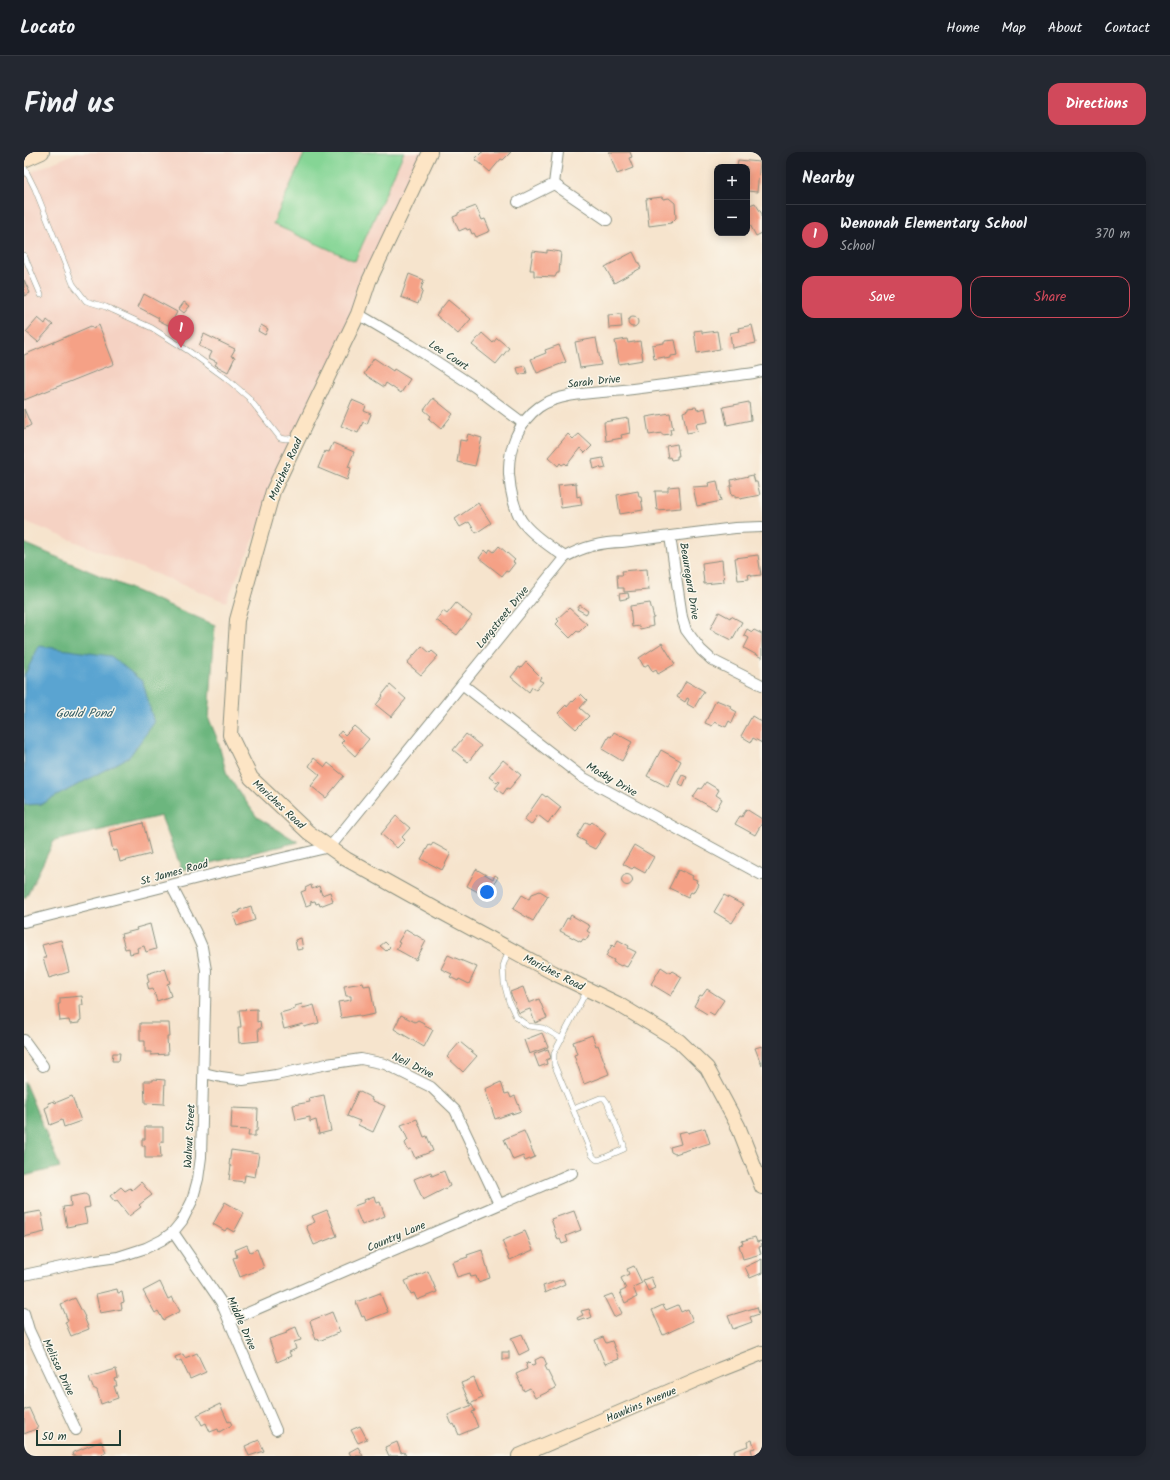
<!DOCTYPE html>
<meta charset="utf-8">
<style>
body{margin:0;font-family:Kalam,sans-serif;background:#242831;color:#f1f3f6}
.controls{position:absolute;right:12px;top:12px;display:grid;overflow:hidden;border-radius:8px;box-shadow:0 2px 10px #0003}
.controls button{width:36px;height:36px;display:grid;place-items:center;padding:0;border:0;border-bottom:1px solid #363941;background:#171b24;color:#f1f3f6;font:20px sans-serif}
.scale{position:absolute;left:12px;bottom:10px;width:85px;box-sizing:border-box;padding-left:4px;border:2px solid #1f3d34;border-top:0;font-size:11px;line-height:14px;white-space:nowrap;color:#1f3d34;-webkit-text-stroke:3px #fbf7ec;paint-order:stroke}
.you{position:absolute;left:463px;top:740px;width:14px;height:14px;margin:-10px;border:3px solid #fff;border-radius:50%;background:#1a73e8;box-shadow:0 0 0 6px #1a73e833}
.badge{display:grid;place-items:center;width:26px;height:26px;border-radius:50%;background:#d1495b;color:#fff;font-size:13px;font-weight:700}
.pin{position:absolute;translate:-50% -33px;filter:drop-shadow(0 1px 2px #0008)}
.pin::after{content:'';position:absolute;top:21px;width:14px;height:12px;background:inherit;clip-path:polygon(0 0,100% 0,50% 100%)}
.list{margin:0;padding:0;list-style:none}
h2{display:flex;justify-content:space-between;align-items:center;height:52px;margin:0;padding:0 16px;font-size:17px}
h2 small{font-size:13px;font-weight:400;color:#9ea1a6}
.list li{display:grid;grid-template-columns:26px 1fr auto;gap:12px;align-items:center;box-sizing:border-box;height:60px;padding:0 16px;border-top:1px solid #363941}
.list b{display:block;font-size:15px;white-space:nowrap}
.list p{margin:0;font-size:13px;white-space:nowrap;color:#9ea1a6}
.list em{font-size:13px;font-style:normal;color:#9ea1a6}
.actions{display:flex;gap:8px;padding:12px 16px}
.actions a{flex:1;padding:9px 0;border:1px solid #d1495b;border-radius:12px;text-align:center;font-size:14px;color:#d1495b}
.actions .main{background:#d1495b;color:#fff}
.map{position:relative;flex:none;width:738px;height:1304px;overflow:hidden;border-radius:12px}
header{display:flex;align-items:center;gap:24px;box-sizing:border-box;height:56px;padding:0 20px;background:#171b24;border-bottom:1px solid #363941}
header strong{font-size:19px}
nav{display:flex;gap:22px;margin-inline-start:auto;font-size:14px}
.intro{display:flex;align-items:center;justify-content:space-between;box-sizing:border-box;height:96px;padding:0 24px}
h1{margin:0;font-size:28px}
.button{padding:10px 18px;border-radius:12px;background:#d1495b;color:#fff;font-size:14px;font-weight:700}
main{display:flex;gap:24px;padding:0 24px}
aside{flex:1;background:#171b24;border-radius:12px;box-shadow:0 2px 10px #0003}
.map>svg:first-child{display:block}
</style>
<header>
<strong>Locato</strong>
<nav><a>Home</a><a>Map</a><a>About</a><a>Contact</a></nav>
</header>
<div class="intro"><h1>Find us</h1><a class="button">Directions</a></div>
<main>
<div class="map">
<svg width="738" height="1304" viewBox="0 0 738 1304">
<rect width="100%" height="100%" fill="#fbf7ec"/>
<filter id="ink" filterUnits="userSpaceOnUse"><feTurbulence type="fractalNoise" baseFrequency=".025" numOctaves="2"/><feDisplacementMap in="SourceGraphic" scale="8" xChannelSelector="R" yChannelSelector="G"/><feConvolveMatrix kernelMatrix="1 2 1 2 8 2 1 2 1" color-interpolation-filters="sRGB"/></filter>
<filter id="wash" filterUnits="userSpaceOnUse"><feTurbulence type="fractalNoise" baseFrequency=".012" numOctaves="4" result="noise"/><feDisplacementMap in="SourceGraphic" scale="16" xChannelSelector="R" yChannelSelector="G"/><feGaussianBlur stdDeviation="0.9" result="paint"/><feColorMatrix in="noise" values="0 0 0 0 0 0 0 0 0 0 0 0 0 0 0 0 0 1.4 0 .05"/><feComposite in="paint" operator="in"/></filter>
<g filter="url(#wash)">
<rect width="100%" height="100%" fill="#f6e4cd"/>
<polygon fill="#f5d2c3" points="54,0 401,0 202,450 0,369 0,23"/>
<polygon fill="#85d595" stroke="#528964" points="281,0 380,0 331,109 249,72"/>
<g fill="#6cb67e" stroke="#467a59">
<polygon points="0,391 191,473 185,567 193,586 203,623 233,665 274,690 158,718 137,664 30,689 2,745 0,746 0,653 18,652 0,524"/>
<polygon points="0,929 36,1015 0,1024"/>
</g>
<polygon fill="#5aa4d1" stroke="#3c7082" points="15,494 87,504 119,530 130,571 105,605 18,652 0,653 0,524"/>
<g id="blocks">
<g fill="#f5a186">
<polygon points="458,0 487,0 479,8 477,7 466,20 451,7"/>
<polygon points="585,0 606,0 608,5 605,6 609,16 593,22"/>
<polygon points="714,8 736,10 733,40 723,39 723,15 713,15"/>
<polygon points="638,45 639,47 645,46 651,51 652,66 647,71 625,74 622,47"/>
<polygon points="731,51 738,62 738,81 732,84 723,67 723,54"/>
<polygon points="452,54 458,68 461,67 466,79 452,85 450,81 448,82 446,77 443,78 442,76 435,79 429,65 434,63 434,61"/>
<polygon points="523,98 537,100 535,121 533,121 531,125 510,124 510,118 506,118 509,99 523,101"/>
<polygon points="609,100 617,116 590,131 581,115"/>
<polygon points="385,122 400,128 397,137 399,138 394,152 377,145"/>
<polygon points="0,128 6,141 0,144"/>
<polygon points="120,142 153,160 146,174 134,168 135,166 114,155"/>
<polygon points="424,148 447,167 434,182 412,163"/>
<polygon points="160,150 166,154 160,161 155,157"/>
<polygon points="597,162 598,175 585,176 584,163"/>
<circle cx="609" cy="170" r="5"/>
<polygon points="14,166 21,172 23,168 29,173 14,190 2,180"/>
<polygon points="75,173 90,212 0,248 0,203 67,174 69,177"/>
<polygon points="237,173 244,177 241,183 234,179"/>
<polygon points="728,173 732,191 708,196 706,181 715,179 714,176"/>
<polygon points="678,178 678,181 693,179 696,197 673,201 670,179"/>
<polygon points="458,181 469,191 473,186 485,196 472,212 448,193"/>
<polygon points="180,182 211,197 207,204 211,205 204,220 191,213 193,210 185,206 188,200 175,194"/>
<polygon points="572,186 577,213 556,216 551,190"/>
<polygon points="603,187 604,191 616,189 619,208 595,212 591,189"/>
<polygon points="651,188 654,203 647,204 647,206 640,207 640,205 630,207 628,193 640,191 640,189"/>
<polygon points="535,193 542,210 513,221 507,207 522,201 521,198"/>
<polygon points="350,206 369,219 370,217 386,227 377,241 362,231 360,235 340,222"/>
<polygon points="501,214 503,221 495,223 493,216"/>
<polygon points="409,246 429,262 417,277 405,267 407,264 400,258"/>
<polygon points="328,248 342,254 340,259 347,262 343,272 339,270 334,281 317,274"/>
<polygon points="725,250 727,268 703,273 699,255"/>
<polygon points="672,255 673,258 681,256 684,270 672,272 674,279 663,281 659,260 664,258 664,256"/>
<polygon points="0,257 7,273 0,277"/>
<polygon points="646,261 649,277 646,277 647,282 638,283 638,281 625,283 622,265"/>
<polygon points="604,266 606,281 597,283 598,286 582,289 580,270"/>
<polygon points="444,282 458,286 451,314 433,310 436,288 442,289"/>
<polygon points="544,282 549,287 555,282 568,294 561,301 556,296 543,313 541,311 538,313 536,311 534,314 524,305"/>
<polygon points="309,291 330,300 324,315 327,316 323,328 294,316 301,299 305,300"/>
<polygon points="653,292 655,304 653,304 653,307 647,308 646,305 644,306 642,294"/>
<polygon points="579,306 582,316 577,317 576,315 570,317 568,308"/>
<polygon points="729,323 731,330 733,330 736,343 716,347 715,345 711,346 711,343 708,344 706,334 708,334 707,328"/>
<polygon points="693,329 697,349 673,354 669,335 685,334 684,331"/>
<polygon points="552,331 553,345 556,344 558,353 537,356 534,333"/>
<polygon points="655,334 657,356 633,358 631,339 644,339 644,335"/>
<polygon points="614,339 615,345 617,345 619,358 596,362 593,343"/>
<polygon points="454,351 467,371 452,381 445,370 436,375 431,367"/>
<polygon points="475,394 491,408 489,410 491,411 484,420 482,419 478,424 455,406 461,398 464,401 466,397 470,400"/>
<polygon points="734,403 737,423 728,424 727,422 724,423 725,427 714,428 711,406"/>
<polygon points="698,408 700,430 680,432 678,411"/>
<polygon points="623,417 625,438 600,440 600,436 594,436 593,423 599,423 598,419"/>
<polygon points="604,441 605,446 596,448 595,442"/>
<polygon points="432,451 448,464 433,483 412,468 419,459 423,462"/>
<polygon points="626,451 630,466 628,466 629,474 616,477 615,474 608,475 606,454"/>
<polygon points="556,453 564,459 562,462 553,457"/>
<polygon points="545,456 563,472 555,480 553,479 546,486 532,472 535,469 533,467"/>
<polygon points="695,460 706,466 707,464 718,470 708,488 686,477"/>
<polygon points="723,477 728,480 730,478 738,482 738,506 720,496 725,486 720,483"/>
<polygon points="638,491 651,512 634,522 632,518 629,520 624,512 620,515 615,506"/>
<polygon points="398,494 406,501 408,499 414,504 397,523 383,511"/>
<polygon points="502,510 517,525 515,528 519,530 512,538 508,535 505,540 487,525 495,515 497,516"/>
<polygon points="662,529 680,539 670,556 663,552 665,547 663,546 661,550 653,545"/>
<polygon points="366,533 382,547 367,565 352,553 359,544 358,543"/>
<polygon points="557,542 563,548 556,556 565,564 552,577 534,561 542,553 543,555 548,549 549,550"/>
<polygon points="692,548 707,554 706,556 713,560 708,571 705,569 702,575 691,570 688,574 681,571"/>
<polygon points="728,564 738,570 738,591 729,586 727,590 717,584"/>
<polygon points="330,574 345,587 331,604 317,591 320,588 314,583 317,579 321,583"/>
<polygon points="590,580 608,590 598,609 578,597 585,584 587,585"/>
<polygon points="442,582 457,594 444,610 429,598"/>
<polygon points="637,598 657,609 644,635 623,624"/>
<polygon points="290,606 301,615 304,611 320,624 302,646 287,634 296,623 285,614"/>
<polygon points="479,608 497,623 485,637 483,636 479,642 471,636 476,630 475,628 473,631 465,625"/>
<polygon points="658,623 663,625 659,634 654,631"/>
<polygon points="682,630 695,638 692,643 698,647 692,658 669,645 675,636 677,637"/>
<polygon points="518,642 522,645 523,644 537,655 529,666 528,665 524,671 514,663 507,673 500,668"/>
<polygon points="722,657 738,667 738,671 731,683 711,672 716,664 718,665"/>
<polygon points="372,664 386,676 378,685 381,688 373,696 357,682"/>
<polygon points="562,670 566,672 568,670 582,681 571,697 561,692 562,690 553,685"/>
<polygon points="119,671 127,702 96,710 93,698 89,699 85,680"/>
<polygon points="409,691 427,701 418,718 397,707 405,693 407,694"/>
<polygon points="610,693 630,705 621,721 610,715 608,717 599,712"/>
<polygon points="452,717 469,727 471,723 474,725 463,745 443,734"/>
<polygon points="654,718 659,720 659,719 669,724 668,726 673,728 672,730 674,732 669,741 667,740 664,745 645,736"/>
<circle cx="603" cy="728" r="5.5"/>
<polygon points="287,733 288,737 295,734 298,743 306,740 309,749 296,754 295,751 292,752 291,749 286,750 287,752 282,754 277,740 282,738 281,736"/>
<polygon points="516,739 524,744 509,769 489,757 498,743 505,747 508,742"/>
<polygon points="700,743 719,753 708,771 690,760"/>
<polygon points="227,754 231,768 213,774 209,762 216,760 215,758"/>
<polygon points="547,763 566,774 563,779 566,781 562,788 559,787 557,790 536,779 543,766 545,767"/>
<polygon points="126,772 132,797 122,800 120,794 113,796 114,800 106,802 105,796 101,797 97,782 113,778 112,776"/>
<polygon points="382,777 402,789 392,808 372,797 376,791 374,790"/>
<polygon points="277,786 279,797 273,798 271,788"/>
<polygon points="37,788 45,820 25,826 19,806 22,806 18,793"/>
<polygon points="594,788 605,794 604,796 612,800 603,815 598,813 597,814 589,810 590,808 582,804 588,793 590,795"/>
<polygon points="361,790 366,795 362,799 356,794"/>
<polygon points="424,803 453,815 445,832 435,827 434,829 426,825 428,822 417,817"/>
<polygon points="637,815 646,821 648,819 658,825 647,844 627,832"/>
<polygon points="141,816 146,831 143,832 147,844 133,849 129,837 125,838 123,831 125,830 123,822"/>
<polygon points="339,831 340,834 346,833 351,862 336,865 335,863 317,866 314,850 327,848 327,844 322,844 320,834"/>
<polygon points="499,835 505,851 515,847 523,866 511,871 506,857 495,861 486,840"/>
<polygon points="683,837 700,848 690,863 685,860 683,862 670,854 676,843 678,844"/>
<polygon points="58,844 59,853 56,853 57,868 55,869 55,871 46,872 45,868 36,869 34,852 36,852 36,846"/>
<polygon points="278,852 279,856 290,853 295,871 280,875 279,872 260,877 256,861 271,857 271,854"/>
<polygon points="233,857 233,870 236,869 237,877 234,877 235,889 215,891 214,875 217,875 215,858"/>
<polygon points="377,863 391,870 394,868 400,871 399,873 409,878 400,895 370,877"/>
<polygon points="116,871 145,871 146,885 143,885 144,902 127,903 127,900 121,900 121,889 116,889"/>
<polygon points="518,881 524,895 505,902 500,888"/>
<polygon points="568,883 572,894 574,893 585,922 560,932 550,903 553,902 549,890"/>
<polygon points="436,890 453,904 439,920 423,905"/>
<polygon points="738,894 738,914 731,896"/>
<polygon points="524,897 527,906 522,908 523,912 515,915 510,902"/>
<polygon points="89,901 96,901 95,909 88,909"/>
<polygon points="129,927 141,928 140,952 121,951 120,929 129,929"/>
<polygon points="477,930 481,942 485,941 487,946 491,944 497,959 488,962 488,961 471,967 461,937"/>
<polygon points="334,939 348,946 347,948 361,954 349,980 334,973 336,969 323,964"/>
<polygon points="300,943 307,979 295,982 292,968 286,970 286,965 272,968 269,953 286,950 285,946"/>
<polygon points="48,944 57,969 40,975 38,968 26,973 21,956 25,954 24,951 30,949 31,951"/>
<polygon points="208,956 234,957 233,979 231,979 231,984 224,984 225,978 207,977"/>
<polygon points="393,967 400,985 403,984 409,999 391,1006 387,997 384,998 381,991 384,988 377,973"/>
<polygon points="121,975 139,975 139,990 136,990 137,1006 121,1006 121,994 118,994 118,987 121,987"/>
<polygon points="681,976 686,991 651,1002 647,1000 646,995 657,992 654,981 663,979 664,981"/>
<polygon points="500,979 511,1005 501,1009 499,1004 489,1008 480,987"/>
<polygon points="207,998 235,1002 231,1025 221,1023 220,1030 205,1028 207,1014 205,1013"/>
<polygon points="420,1019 426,1034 399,1048 390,1027 407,1020 408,1024"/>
<polygon points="117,1030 128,1043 115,1053 117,1055 105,1064 93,1049 91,1050 86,1044 97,1035 101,1039 106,1036 108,1038"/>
<polygon points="61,1042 64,1044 66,1055 60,1056 63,1071 43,1075 39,1055 47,1054 46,1045"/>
<polygon points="350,1044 352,1051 356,1050 361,1064 338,1073 330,1054 341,1050 340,1048"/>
<polygon points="201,1050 220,1061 210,1080 203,1076 201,1079 189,1072"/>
<polygon points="303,1058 313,1084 290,1093 282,1074 291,1070 288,1064"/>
<polygon points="17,1059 21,1080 0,1085 0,1062"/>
<polygon points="550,1059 557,1078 542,1084 544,1090 538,1092 536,1087 534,1088 527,1067"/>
<polygon points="501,1079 509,1098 486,1108 478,1089"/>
<polygon points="731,1085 733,1090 737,1089 738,1094 735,1095 737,1102 719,1107 715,1093 719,1092 718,1089"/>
<polygon points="223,1093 226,1100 233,1097 240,1116 216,1125 209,1106 213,1105 211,1098"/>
<polygon points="458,1098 466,1126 454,1130 452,1124 447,1125 446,1121 433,1125 428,1110 444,1105 443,1103"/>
<polygon points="738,1107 738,1121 726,1126 721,1115"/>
<polygon points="610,1114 618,1131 609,1135 613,1145 601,1151 596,1140 602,1137 597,1126 605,1122 603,1117"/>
<polygon points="404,1119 413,1140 393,1148 390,1141 387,1142 381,1129"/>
<polygon points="627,1125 631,1136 624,1139 619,1128"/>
<polygon points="539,1127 541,1132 521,1141 519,1134"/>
<polygon points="136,1130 144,1147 148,1145 156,1159 139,1168 134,1159 131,1161 119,1139"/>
<polygon points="93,1137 94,1141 98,1140 100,1150 97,1151 98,1157 76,1161 72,1142"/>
<polygon points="356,1141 364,1160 342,1169 340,1164 338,1165 332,1150"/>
<polygon points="588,1142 598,1161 590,1165 580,1145"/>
<polygon points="51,1146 61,1165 60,1165 65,1177 47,1184 41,1170 44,1169 37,1152"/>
<polygon points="639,1153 642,1158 654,1153 657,1160 664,1157 669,1169 639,1183 628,1158"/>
<polygon points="733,1155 735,1162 726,1165 728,1170 709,1177 704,1164"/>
<polygon points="565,1157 568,1165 561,1168 560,1166 554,1168 553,1166 559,1163 557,1159"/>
<polygon points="308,1160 316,1180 295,1189 294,1187 292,1188 286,1169"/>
<polygon points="272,1175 277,1188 270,1190 272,1197 265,1200 267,1204 253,1210 245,1187 263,1181 262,1179"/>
<polygon points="498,1182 505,1198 495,1203 487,1186"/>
<polygon points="579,1185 582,1191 588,1189 595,1207 581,1212 571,1188"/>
<rect x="478" y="1200" width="7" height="7"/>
<polygon points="173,1201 182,1220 166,1227 157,1208 153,1210 151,1205 159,1202 161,1206"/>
<polygon points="517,1205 520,1206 523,1213 521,1214 532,1236 511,1246 506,1236 500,1239 492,1222 503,1217 502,1214 503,1211 505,1210 508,1213 512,1212 511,1208"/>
<polygon points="92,1217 94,1226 91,1227 93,1234 90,1234 94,1246 77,1252 73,1238 69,1236 65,1225"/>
<polygon points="450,1226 458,1246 446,1252 437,1231"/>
<polygon points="196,1252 204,1270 206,1269 208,1273 195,1280 194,1277 186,1280 182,1271 178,1273 173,1263"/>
<polygon points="448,1253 451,1259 448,1260 454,1275 435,1283 430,1272 428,1273 424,1263"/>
<polygon points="5,1256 14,1276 0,1282 0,1258"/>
<polygon points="336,1274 343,1287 334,1291 327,1278"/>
<polygon points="235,1288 240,1299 225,1304 221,1294"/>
<polygon points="728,1288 731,1296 727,1297 729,1304 712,1304 710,1299 724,1294 723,1290"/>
<polygon points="77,1289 82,1300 78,1302 79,1304 49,1304 48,1301"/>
<polygon points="373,1290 377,1301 380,1300 382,1304 365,1304 361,1295"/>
<polygon points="334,1295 339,1304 327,1304 325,1300"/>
</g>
</g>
</g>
<g filter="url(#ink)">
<use href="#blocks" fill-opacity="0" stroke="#8a9080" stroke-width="1"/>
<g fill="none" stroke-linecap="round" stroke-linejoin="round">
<defs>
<g id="lane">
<polyline points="0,15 11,37 49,132 62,149 82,155 128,176 166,200 203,227 224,245 256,286 262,287 272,286"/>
<polyline points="0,103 17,143"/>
<polyline points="485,797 479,814 480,831 485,850 492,865 504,874 519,876 538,887"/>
<path d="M549,957l27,-11h4l3,4 17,43v4l-23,10c-4,2 -6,0 -9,-4l-38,-91v-11l33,-63"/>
</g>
<g id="street">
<polyline points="530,32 583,68"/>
<polyline points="494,50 530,32 534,0"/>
<polyline points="334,162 387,193 451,235 499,271"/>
<polyline points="646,384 658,465 662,478 677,498 688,508 738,533"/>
<path d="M541,405c-13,-9 -30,-20 -40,-32 -11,-12 -15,-36 -16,-51 -1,-25 9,-52 30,-67 23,-16 67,-14 94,-18 41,-5 81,-11 121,-16l8,-2"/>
<polyline points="438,532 558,625 738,723"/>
<path d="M0,770l190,-48 116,-27 235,-290c18,-10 36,-15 57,-15l113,-14 27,-1"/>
<polyline points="0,888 19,914"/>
<polyline points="180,921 197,925 219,928 252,923 303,912 337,907 361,912 407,935 431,958 475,1052"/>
<polyline points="149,1080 197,1150 252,1278"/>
<polyline points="0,1123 65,1109 94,1105 122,1096 138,1088 149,1080 158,1069 168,1049 174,1027 177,1005 182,818 178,795 171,779 147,733"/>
<polyline points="0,1161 5,1178 52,1278"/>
<polyline points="205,1169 548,1021"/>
</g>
<g id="secondary">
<polyline points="406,0 345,129 334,162 249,339 213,468 206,583 227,626 284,680 322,707 419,761 530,821 594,852 655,889 683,916 714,974 738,1035"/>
<polyline points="0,8 18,0"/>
<polyline points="495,1304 695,1218 738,1201"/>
</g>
</defs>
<use href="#lane" stroke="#8a9080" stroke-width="6"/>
<use href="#street" stroke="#8a9080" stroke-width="12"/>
<use href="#secondary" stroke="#8a9080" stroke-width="16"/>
<use href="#lane" stroke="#fff" stroke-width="5"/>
<use href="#street" stroke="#fff" stroke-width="10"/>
<use href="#secondary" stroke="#fde5c5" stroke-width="14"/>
</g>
</g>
<g text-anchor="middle" stroke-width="3" stroke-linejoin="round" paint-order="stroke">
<g font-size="11" fill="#1f3d34" stroke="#fbf7ec">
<text transform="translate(425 203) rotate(33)" y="4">Lee Court</text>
<text transform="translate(570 229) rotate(-6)" y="4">Sarah Drive</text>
<text transform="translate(261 317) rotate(-66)" y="4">Moriches Road</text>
<text transform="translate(666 429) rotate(81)" y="4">Beauregard Drive</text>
<text transform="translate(478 465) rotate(-51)" y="4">Longstreet Drive</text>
<text transform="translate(588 627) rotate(30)" y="4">Mosby Drive</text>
<text transform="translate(255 652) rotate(43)" y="4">Moriches Road</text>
<text transform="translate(150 720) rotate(-15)" y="4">St James Road</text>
<text transform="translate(530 820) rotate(27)" y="4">Moriches Road</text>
<text transform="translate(389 913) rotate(26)" y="4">Neil Drive</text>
<text transform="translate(165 984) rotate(-87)" y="4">Walnut Street</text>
<text transform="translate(372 1084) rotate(-23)" y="4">Country Lane</text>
<text transform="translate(218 1171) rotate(66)" y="4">Middle Drive</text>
<text transform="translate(35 1215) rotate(65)" y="4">Melissa Drive</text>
<text transform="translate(617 1252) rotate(-23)" y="4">Hawkins Avenue</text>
</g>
<g font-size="12" font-style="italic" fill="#315c63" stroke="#fbf7ec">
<text x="60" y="565">Gould Pond</text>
</g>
</g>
</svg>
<div class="controls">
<button>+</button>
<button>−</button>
</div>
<div class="scale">50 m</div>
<div class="you"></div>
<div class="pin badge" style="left:157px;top:196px">1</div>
</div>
<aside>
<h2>Nearby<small></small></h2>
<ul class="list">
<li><span class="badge">1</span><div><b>Wenonah Elementary School</b><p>School</p></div><em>370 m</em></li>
</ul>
<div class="actions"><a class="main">Save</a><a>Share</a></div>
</aside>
</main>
